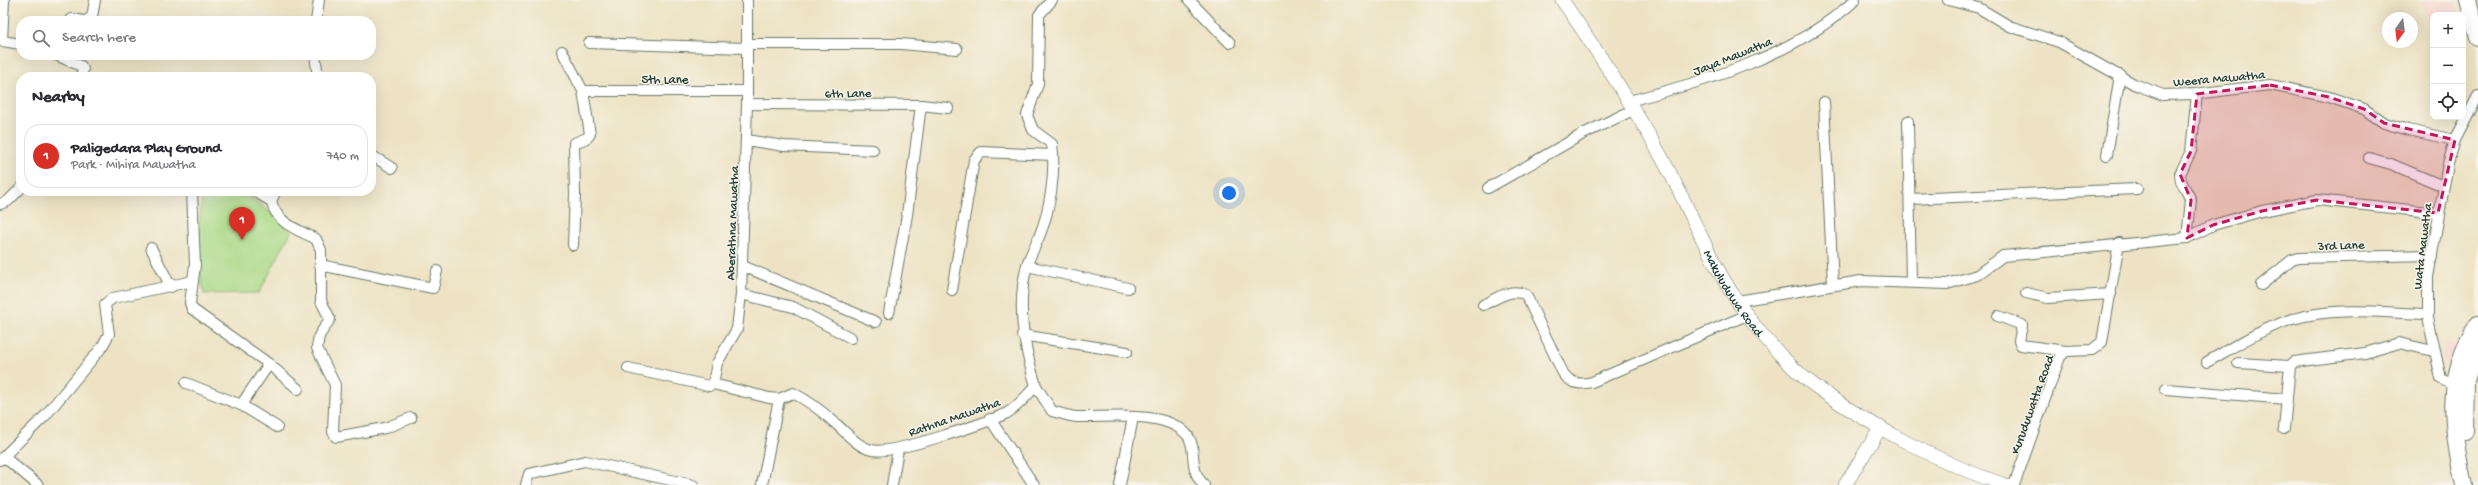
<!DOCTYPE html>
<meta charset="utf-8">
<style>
body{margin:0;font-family:"Gochi Hand",sans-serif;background:#f2f2f3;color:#2b2b33}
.controls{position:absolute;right:12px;top:12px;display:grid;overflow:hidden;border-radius:8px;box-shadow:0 4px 16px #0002}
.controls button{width:36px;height:36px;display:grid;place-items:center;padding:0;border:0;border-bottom:1px solid #e1e1e2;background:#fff;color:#2b2b33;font:20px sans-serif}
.compass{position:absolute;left:2382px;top:12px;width:36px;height:36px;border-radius:50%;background:#fff;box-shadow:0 4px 16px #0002;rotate:194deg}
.you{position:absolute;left:1229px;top:193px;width:14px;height:14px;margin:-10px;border:3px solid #fff;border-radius:50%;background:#1a73e8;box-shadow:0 0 0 6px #1a73e833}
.badge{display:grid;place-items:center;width:26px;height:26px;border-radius:50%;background:#d93025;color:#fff;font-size:13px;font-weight:700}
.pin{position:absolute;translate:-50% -33px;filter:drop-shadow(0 1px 2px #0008)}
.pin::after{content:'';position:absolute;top:21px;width:14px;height:12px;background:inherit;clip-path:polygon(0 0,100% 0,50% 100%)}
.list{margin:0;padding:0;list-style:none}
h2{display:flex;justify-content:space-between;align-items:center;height:52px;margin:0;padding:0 16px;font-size:17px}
h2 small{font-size:13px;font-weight:400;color:#7c7c81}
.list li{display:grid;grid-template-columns:26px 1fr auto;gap:12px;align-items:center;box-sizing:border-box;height:64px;margin:0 8px 8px;padding:0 8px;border:1px solid #e1e1e2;border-radius:16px}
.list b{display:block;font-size:15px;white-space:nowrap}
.list p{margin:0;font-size:13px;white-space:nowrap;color:#7c7c81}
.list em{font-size:13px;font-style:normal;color:#7c7c81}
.icon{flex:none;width:22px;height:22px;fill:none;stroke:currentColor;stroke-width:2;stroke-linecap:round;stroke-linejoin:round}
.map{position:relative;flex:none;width:2478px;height:485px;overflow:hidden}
.search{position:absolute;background:#fff;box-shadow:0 4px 16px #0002;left:16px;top:16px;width:360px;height:44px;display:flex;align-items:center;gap:10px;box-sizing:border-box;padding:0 14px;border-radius:16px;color:#7c7c81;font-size:15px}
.panel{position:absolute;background:#fff;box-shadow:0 4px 16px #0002;left:16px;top:72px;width:360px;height:124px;border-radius:16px}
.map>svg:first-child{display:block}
</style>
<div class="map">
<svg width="2478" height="485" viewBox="0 0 2478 485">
<rect width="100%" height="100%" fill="#f7f3e8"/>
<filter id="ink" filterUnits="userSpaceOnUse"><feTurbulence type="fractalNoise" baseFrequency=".025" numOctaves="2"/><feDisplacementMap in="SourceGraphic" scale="8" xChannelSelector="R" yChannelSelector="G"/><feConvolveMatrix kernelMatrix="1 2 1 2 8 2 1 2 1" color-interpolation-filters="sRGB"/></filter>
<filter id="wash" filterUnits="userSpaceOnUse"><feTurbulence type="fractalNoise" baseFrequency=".012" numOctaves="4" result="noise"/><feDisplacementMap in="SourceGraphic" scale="16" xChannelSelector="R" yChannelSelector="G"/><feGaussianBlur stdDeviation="0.9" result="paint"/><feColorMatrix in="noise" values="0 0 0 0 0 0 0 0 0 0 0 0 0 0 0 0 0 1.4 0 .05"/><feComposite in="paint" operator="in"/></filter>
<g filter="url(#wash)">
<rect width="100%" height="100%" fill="#ede3c4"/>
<g fill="#f7d0ca">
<polygon points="2422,0 2456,0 2461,15 2433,15 2433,30 2430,30"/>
<polygon points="2445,344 2456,346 2457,362 2442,362"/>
</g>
<path fill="#aada87" stroke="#648c5e" d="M203,191c47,0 55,9 88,41l-32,61 -55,1 -8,-45z"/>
</g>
<g filter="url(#ink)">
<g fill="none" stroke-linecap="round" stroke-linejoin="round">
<defs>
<g id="minor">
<polyline points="4,0 2,41 21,44"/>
<path d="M747,0v104l-6,190 -4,35 -20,34 -4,21 56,14 10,1 14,-6c14,7 30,19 42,30 11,9 22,24 37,27 20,5 114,-27 135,-37 11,-6 20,-18 29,-27 -12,-39 -20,-80 -9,-121 3,-10 8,-18 12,-28 11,-27 17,-64 13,-93l-19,-14 -6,-15 11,-31 1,-69 13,-15"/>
<polyline points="1189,0 1230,43"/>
<polyline points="1948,0 1979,8 2009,26 2059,42 2134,84 2163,95 2194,94 2270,85 2329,97 2364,109 2384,123 2408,130 2455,140"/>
<polyline points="70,21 72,19 84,21"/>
<polyline points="86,21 92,17 95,0"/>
<polyline points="316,21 319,0"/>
<polyline points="589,43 746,48"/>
<polyline points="746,44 901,44 957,49"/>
<polyline points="562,51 583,91 590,134 587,138 574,143 575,195 573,245"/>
<polyline points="56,55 81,66 83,69 81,77"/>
<polyline points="315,55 318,77"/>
<polyline points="583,91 746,91"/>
<path d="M1629,101c79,-21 164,-44 226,-101"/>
<polyline points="1824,102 1833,285"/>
<polyline points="747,104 921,105 948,108"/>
<polyline points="1908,121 1911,282"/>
<polyline points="746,140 784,146 873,150"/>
<polyline points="371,155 392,168"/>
<polyline points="2107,155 2120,75"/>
<polyline points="2369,158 2391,164 2443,186"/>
<polyline points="1488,188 1583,134 1633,110"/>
<polyline points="192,191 195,265 190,303 192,309 269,364 298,389"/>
<polyline points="254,191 271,201"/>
<path d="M276,191l-5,10c6,23 26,28 45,38l5,11v51l9,18 -11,17 -2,12 18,37 -2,47 3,5 49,-9 26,-10"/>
<polyline points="1910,199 2137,189"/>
<polyline points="0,204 8,201 21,188"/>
<polyline points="2187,238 2191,200 2181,181 2180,174 2191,151 2197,94"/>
<polyline points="151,248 171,287"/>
<polyline points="320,265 433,288 437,271"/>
<polyline points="743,266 876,322"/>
<polyline points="1027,266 1128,288"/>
<polyline points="2261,285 2292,260 2299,258 2432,255"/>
<polyline points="952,290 974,160 981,152 1053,155"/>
<polyline points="2026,293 2048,298 2111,294"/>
<polyline points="741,294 793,307 851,338"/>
<polyline points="1737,301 1861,281 1947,284 1977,275 2003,256 2187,238 2213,225 2262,211 2317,200 2438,213"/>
<path d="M1483,305c13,-6 28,-18 43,-10l37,78c8,11 16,12 29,9l155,-67"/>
<polyline points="889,313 907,215 921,105"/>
<polyline points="1998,316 2022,325 2019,341 2021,345 2066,351"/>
<polyline points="1022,335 1127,352"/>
<path d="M2207,362c28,-16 56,-34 86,-43 42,-13 91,-6 135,-5"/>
<polyline points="2238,363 2290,366"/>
<polyline points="628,368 709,386 713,384"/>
<polyline points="186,383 241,405 269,364"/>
<path d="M1036,386l16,25c7,2 16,5 24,6 31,1 91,-8 112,19 9,12 0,34 16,49"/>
<polyline points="2459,388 2441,379 2428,318 2428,277 2448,164 2455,140 2478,96"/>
<polyline points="2166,389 2287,399"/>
<polyline points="241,405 277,427"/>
<polyline points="990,419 1034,485"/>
<polyline points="2284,429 2290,366 2294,362 2365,353 2399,343 2433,351"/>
<polyline points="4,457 38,485"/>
<polyline points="0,460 45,416 102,347 109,334 105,304 113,298 193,281"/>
<polyline points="526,485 529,474 585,461 693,485"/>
<polyline points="762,485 779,399"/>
<polyline points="892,485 898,449"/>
<polyline points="1120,485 1133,417"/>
<polyline points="2014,485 2060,357 2066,351 2092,350 2102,342 2119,243"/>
</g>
<g id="tertiary">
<path id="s1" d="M1562,0c38,55 76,112 107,171 30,57 49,112 93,163 15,18 34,38 53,52 53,39 129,79 191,99"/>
<polyline points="1845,485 1881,427"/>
</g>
<g id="primary">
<polyline points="2468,0 2478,38"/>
<polyline points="2465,431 2466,380 2478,345"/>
<path d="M2464,485c-13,-58 -20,-109 14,-161"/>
</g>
</defs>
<use href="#minor" stroke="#677766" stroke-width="12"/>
<use href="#tertiary" stroke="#677766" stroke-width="14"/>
<use href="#primary" stroke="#677766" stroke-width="18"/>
<use href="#minor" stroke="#fff" stroke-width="10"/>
<use href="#tertiary" stroke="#fff" stroke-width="13"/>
<use href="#primary" stroke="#fff" stroke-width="16"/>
</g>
</g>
<path fill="#c2185b" fill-opacity="0.2" stroke="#c2185b" stroke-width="3" stroke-dasharray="8 5" stroke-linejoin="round" d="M2270,85l59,12 35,12 20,14 71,17 -17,73 -121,-13 -55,11 -49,14 -26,13 4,-38 -11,-26 11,-23 6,-57z"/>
<g text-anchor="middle" stroke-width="3" stroke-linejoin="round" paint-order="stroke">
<g font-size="13" fill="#1f3d34" stroke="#f7f3e8">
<text transform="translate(1732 55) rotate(-22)" y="5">Jaya Mawatha</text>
<text transform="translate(2219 77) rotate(-5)" y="5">Weera Mawatha</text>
<text x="665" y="83">5th Lane</text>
<text transform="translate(848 92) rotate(-1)" y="5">6th Lane</text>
<text transform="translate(731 223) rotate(-88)" y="5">Aberathna Mawatha</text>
<text transform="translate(2341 244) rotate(-2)" y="5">3rd Lane</text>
<text transform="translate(2421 246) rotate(-83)" y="5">Wata Mawatha</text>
<text dy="5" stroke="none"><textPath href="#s1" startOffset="340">Makuluduwa Road</textPath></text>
<text transform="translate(2031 404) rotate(-70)" y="5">Kuruduwatta Road</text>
<text transform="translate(954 416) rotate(-19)" y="5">Rathna Mawatha</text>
</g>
</g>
</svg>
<div class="controls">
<button>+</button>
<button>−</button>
<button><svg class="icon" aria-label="locate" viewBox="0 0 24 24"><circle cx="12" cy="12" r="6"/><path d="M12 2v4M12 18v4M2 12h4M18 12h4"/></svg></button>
</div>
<svg class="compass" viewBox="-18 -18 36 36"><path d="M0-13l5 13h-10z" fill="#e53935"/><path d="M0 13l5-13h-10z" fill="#7c7c81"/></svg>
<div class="you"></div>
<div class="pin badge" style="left:242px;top:240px">1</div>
<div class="search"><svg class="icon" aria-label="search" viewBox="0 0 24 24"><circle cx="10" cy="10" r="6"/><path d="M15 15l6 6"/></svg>Search here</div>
<section class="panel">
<h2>Nearby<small></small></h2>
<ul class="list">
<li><span class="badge">1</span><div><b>Paligedara Play Ground</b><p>Park · Mihira Mawatha</p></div><em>740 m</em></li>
</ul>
</section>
</div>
